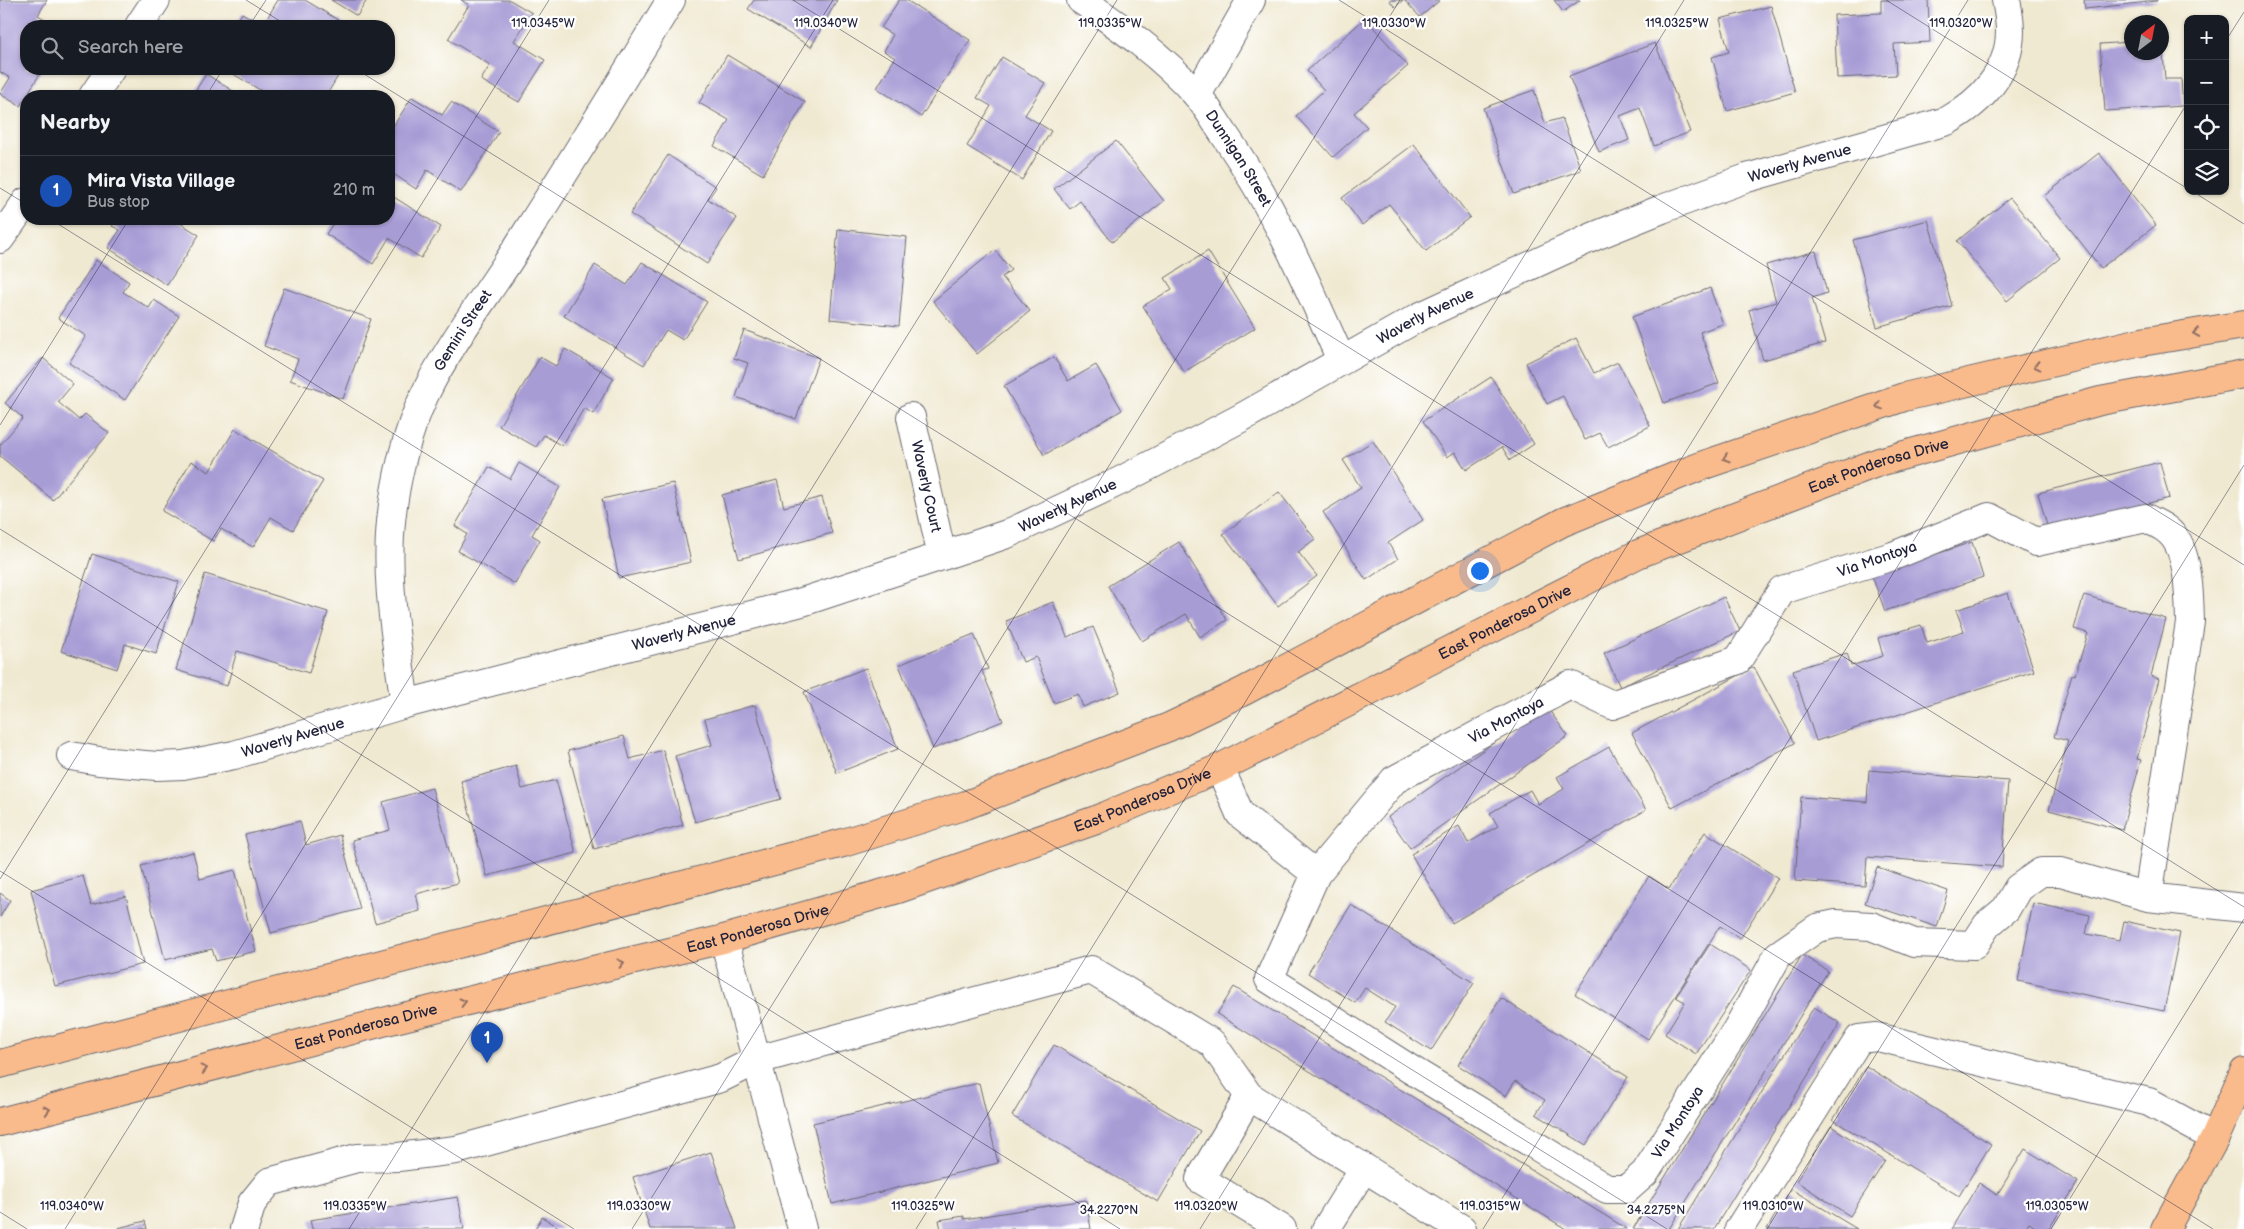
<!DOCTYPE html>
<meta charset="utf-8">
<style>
body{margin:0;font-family:"Balsamiq Sans",sans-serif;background:#242831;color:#f1f3f6}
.controls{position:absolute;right:15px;top:15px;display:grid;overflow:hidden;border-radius:10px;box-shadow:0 1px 4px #0004}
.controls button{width:45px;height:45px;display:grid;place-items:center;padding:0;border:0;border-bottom:1px solid #363941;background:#171b24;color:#f1f3f6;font:25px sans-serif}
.compass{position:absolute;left:2124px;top:15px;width:45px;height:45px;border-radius:50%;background:#171b24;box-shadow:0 1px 4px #0004;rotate:32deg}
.you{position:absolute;left:1479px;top:570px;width:18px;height:18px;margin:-12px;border:4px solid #fff;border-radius:50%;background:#1a73e8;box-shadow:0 0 0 8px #1a73e833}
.badge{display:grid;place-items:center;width:32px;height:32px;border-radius:50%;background:#d93025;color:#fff;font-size:16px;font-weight:700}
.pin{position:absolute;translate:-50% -41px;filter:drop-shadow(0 1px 2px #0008)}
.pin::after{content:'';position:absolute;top:26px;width:18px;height:15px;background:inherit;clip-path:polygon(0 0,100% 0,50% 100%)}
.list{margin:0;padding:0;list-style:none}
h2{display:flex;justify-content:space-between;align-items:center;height:65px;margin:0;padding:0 20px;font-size:21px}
h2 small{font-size:16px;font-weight:400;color:#9ea1a6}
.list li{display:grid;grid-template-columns:32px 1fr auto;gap:15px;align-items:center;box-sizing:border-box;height:70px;padding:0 20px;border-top:1px solid #363941}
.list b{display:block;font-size:19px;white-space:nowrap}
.list p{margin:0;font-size:16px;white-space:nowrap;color:#9ea1a6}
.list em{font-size:16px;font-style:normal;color:#9ea1a6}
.icon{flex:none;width:28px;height:28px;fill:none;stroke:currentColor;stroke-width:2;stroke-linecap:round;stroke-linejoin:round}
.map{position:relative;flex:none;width:2244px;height:1229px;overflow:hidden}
.search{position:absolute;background:#171b24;box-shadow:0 1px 4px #0004;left:20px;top:20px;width:375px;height:55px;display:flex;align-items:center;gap:12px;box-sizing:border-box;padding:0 18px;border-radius:20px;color:#9ea1a6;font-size:19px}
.panel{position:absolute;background:#171b24;box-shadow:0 1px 4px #0004;left:20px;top:90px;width:375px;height:135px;border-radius:20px}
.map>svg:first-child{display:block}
</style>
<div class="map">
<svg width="2244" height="1229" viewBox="0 0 2244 1229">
<rect width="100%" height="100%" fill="#fff"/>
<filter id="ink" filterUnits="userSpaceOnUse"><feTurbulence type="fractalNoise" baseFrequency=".02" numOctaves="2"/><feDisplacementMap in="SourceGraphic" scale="10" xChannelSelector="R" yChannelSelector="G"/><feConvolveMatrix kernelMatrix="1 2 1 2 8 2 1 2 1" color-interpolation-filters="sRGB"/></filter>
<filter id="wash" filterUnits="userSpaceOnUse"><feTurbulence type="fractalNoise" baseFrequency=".0096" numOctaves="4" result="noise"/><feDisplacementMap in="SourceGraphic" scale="20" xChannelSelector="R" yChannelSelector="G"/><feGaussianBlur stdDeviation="1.12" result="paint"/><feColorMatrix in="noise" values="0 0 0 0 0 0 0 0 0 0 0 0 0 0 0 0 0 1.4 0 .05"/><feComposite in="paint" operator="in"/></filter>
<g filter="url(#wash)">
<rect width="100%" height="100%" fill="#f0e9d1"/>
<g id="blocks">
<g fill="#a89cd5">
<polygon points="0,0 47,0 38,15 56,26 26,26 26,69 43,69 20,106 0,94 10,78 0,72"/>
<polygon points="278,0 305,0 348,26 234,26 242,13 263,25"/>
<polygon points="331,0 367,0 357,16"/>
<polygon points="461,0 510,0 532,13 514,41 545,60 519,102 481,80 490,65 448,39 469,5"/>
<polygon points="754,0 837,0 811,47 748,9"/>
<polygon points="899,0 906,0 970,40 921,117 877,88 895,58 884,51 893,35 881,28"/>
<polygon points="1389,0 1403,0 1395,7"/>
<polygon points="1404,0 1440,0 1420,17"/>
<polygon points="1554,0 1580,0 1563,12"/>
<polygon points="1881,0 1928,0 1930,42 1894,44 1896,75 1837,78 1834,15 1881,13"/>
<polygon points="2084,0 2157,0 2157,1 2085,9"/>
<polygon points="1771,6 1795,92 1727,111 1712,57 1729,52 1720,19"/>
<polygon points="1365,18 1408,66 1354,113 1367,127 1333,157 1296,116 1324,90 1307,71"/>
<polygon points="2132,42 2132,52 2163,52 2165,79 2181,79 2183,106 2105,111 2100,44"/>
<polygon points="1655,43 1690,132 1654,146 1640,108 1620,116 1629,140 1599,152 1569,76"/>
<polygon points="727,55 805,102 763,175 714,146 729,120 699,103"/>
<polygon points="1002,57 1045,83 1025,115 1051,131 1022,180 967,146 991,106 977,98"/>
<polygon points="225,69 337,69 341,71 326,96 270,96"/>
<polygon points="206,74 241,96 192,96"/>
<polygon points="1534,90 1545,123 1562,118 1581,170 1514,194 1483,108"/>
<polygon points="412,97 442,115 451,102 499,132 461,192 427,170 416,189 389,171 389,133"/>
<polygon points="1116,141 1164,201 1112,242 1080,201 1070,209 1054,189"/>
<polygon points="1414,144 1470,217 1426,251 1389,204 1362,225 1342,198"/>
<polygon points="2099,153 2156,225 2101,268 2044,196"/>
<polygon points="668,155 716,187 708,199 737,218 707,264 630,214"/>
<polygon points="389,194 441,227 421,258 389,238 373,264 326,234 336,219 389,219"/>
<polygon points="2010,198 2060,258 2007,301 1957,241"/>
<polygon points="116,219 174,219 199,235 167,285 108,248 120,230 112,226"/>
<polygon points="1928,220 1952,306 1877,327 1853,240"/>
<polygon points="838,229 907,237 899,326 830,319"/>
<polygon points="995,250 1011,270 1002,277 1030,311 977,354 933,301"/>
<polygon points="1208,251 1255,328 1184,372 1143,306 1172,289 1165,278"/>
<polygon points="1816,251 1827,293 1812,298 1825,343 1763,360 1749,310 1776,302 1766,265"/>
<polygon points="96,260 129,282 123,292 149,308 154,300 179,316 125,400 69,363 86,336 58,318"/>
<polygon points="642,262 707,302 683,340 666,330 644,365 564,316 595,265 627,285"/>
<polygon points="284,288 371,319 343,399 290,380 298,359 264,346"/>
<polygon points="1710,288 1723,324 1700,332 1719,383 1664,403 1632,317"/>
<polygon points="744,330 819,358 796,419 736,397 748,363 734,358"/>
<polygon points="1576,338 1594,373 1618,362 1650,426 1608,447 1600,433 1585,440 1563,396 1547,404 1526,363"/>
<polygon points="565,349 614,378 593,414 584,408 562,446 544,435 536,447 499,426 540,357 556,366"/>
<polygon points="1054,357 1068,381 1096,365 1122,410 1044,455 1004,386"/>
<polygon points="43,358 73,384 58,402 79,420 85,414 109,433 53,500 0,456 0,445 23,418 5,403"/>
<polygon points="1491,377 1534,444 1510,460 1502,447 1466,470 1455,452 1447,457 1423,421"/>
<polygon points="235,429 323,481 293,530 271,517 253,547 221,529 213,541 162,511 191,461 209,472"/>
<polygon points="1373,441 1423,520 1388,543 1398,559 1366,580 1323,512 1361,488 1343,460"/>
<polygon points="2160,462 2169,498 2048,529 2038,493"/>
<polygon points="519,463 560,487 532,535 540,540 515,584 458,551 467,534 455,526 489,467 510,479"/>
<polygon points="777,480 784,507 822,497 832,533 739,559 722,495"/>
<polygon points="673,483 691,562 619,578 602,499"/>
<polygon points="1279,492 1315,539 1298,552 1317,576 1278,606 1223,534"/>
<polygon points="1179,542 1227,620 1200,637 1186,614 1142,641 1108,586"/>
<polygon points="1972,542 1983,577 1885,611 1872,576"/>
<polygon points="92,554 179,582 156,654 125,644 117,669 61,651"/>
<polygon points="205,574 328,612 309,673 237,651 227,686 176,670"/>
<polygon points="2008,593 2034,671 1816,741 1793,670 1847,653 1851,666 1883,656 1878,638 1921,625 1927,643 1964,631 1956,610"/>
<polygon points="2084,595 2166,619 2151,676 2159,679 2137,759 2141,760 2122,830 2049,810 2068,741 2054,737 2072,674 2075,675 2088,633 2074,629"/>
<polygon points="1724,597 1740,631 1620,687 1604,653"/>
<polygon points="1053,602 1067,637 1093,627 1120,692 1083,707 1078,694 1054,703 1036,657 1023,662 1006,621"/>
<polygon points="974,634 988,669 982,671 1003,721 933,749 899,665"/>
<polygon points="1754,667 1795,743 1672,808 1632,733"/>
<polygon points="866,668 898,749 837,773 804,692"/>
<polygon points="755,705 781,799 695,822 675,756 712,745 705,719"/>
<polygon points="1546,706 1568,736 1410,848 1388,817"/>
<polygon points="624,736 630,759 663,750 683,825 594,849 568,751"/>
<polygon points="1609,747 1646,810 1452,923 1411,854 1459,826 1468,843 1498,826 1490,813 1530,790 1538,804 1564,789 1557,777"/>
<polygon points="516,766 522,789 556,780 576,853 487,876 461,781"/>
<polygon points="1869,770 2008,781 2002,867 1867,857 1865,886 1795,881 1801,797 1867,802"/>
<polygon points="432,788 458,883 416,894 420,911 375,923 352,840 390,830 383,802"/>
<polygon points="300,821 306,845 340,835 360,909 271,933 245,835"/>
<polygon points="1705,832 1778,878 1740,939 1720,926 1648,1039 1575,994 1649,876 1669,889"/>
<polygon points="193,852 200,879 235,870 256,951 216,961 212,949 165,960 141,866"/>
<polygon points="1877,867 1948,891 1937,927 1865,903"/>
<polygon points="83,876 91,905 126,896 143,964 55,986 31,890"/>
<polygon points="0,893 10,900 0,917"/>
<polygon points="2033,903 2090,915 2086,934 2120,940 2124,921 2180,933 2164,1011 2018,981"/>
<polygon points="1351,905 1474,983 1431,1051 1385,1022 1395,1007 1365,988 1355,1003 1308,973"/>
<polygon points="1710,944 1751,970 1696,1054 1665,1034 1685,1002 1676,997"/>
<polygon points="1802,955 1828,971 1669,1229 1633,1229"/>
<polygon points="1234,987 1627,1229 1566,1229 1217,1014"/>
<polygon points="1501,998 1628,1077 1586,1145 1536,1114 1545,1100 1515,1081 1506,1096 1458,1065"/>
<polygon points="1814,1007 1840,1023 1714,1229 1678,1229"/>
<polygon points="1054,1045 1200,1131 1158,1202 1012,1116"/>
<polygon points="1866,1066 1991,1144 1959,1196 1833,1120"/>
<polygon points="979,1083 998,1163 832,1204 813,1123"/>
<polygon points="1831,1126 1885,1161 1850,1216 1796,1181"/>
<polygon points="2025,1149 2078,1182 2049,1229 2038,1229 2029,1223 2025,1229 1951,1229 1979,1183 1997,1195"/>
<polygon points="711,1152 737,1229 650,1229 633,1177"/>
<polygon points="1791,1189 1857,1229 1767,1229"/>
<polygon points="458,1197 464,1229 312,1229 310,1220"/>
<polygon points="1086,1200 1091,1229 941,1229 939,1220 964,1216 964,1219"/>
<polygon points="542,1217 562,1229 535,1229"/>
<polygon points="145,1221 147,1229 118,1229 118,1228"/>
</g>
</g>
</g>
<g filter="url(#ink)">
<use href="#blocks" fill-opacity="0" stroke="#6a6870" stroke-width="1"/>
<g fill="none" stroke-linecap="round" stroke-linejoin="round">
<defs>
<g id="minor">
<path id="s1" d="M1081,0c40,27 82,57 115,94 11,12 20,29 30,43 48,70 81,146 115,223"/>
<polyline points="139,26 156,0"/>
<polyline points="1197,95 1251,0"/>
<polyline points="93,96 111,69"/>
<polyline points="0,239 26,202"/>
<path id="s2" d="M911,417l31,139"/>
<path id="s3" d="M405,704c-9,-66 -22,-132 -12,-199 6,-42 18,-85 38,-123 25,-48 60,-92 89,-139 51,-80 101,-161 151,-243"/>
<path id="s4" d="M71,756l28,5 58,5 26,-1 51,-10 171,-51 397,-102 140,-46 65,-22 113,-53 119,-62 180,-102 176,-81 67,-27 85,-31 200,-57c34,-19 63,-49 63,-90 0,-10 -2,-21 -4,-31"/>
<polyline points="1220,768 1240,814 1316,874"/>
<path id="s5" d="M2148,897l42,-275c-1,-26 0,-75 -23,-92 -6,-5 -14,-8 -21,-12l-110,24 -47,-25 -96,39 -111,34 -44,70 -126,45 -42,-20 -176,95 -78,94 -47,105 141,90 197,120h20l18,-16 92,-144 41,-74 39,-27 19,-4 35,2 43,17 60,2 13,-20 19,-16 12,-21 23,-16h20l87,25 96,11"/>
<polyline points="724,939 802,1229"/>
<polyline points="1249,1096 1200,1179 1282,1229"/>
<polyline points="244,1229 252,1203 269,1182 357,1158 398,1157 456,1150 721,1078 757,1060 1091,970 1212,1043 1249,1096 1462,1229"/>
<polyline points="1326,1229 1364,1168"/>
<polyline points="1739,1229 1859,1039 1877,1037 2149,1102 2215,1138"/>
</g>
<g id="major">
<polyline points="0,1064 843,843 966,805 1169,727 1244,691 1563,522 1701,466 1904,397 2141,342 2244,325"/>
<path id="s6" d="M0,1122l387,-101 189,-47 148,-35 174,-50 198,-69 124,-52 418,-214 241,-92 221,-61 144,-27"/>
<polyline points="2165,1229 2215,1138 2244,1072"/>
</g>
</defs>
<use href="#minor" stroke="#6a6870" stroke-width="30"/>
<use href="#major" stroke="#6a6870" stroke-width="30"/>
<use href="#minor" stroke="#fff" stroke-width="28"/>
<use href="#major" stroke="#fabb8c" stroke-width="28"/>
</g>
<defs><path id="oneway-chevron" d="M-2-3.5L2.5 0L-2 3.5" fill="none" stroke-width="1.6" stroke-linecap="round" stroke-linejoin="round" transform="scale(1.25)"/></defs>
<g stroke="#8e6e64">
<use href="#oneway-chevron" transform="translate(2196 333) rotate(171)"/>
<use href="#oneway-chevron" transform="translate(2037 366) rotate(167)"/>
<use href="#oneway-chevron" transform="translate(1879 406) rotate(161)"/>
<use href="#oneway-chevron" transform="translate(1726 458) rotate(161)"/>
<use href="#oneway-chevron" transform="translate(621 963) rotate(-13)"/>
<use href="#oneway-chevron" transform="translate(463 1002) rotate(-14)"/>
<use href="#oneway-chevron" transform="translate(204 1069) rotate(-15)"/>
<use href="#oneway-chevron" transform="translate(47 1110) rotate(-15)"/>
</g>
</g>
<path fill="none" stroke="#22223b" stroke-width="1" stroke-opacity="0.45" d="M246,0l42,26M793,0l1451,907M1339,0l905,565M1886,0l302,189M249,26l17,-26M2225,42l19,-30M356,69l1857,1160M206,96l17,-27M0,188l26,16M2192,191l52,33M50,219l1617,1010M0,425l129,-206M0,529l1120,700M0,871l574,358M0,879l549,-879M0,1212l27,17M65,1229l768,-1229M349,1229l768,-1229M632,1229l768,-1229M916,1229l768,-1229M1200,1229l768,-1229M1483,1229l705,-1127M1767,1229l477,-764M2051,1229l193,-310"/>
<g text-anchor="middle" stroke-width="4.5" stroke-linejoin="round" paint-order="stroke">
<g font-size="15" fill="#22223b" stroke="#fff">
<text dy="5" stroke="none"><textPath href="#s1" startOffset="226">Dunnigan Street</textPath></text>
<text dy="5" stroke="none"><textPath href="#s4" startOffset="1846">Waverly Avenue</textPath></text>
<text dy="5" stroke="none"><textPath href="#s4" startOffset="1441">Waverly Avenue</textPath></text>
<text dy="5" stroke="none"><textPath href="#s3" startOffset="390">Gemini Street</textPath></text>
<text dy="5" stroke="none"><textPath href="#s6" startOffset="1998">East Ponderosa Drive</textPath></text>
<text dy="5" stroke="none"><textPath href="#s2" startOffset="71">Waverly Court</textPath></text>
<text dy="5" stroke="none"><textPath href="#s4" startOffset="1036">Waverly Avenue</textPath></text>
<text transform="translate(1877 559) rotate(-19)" y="5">Via Montoya</text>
<text dy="5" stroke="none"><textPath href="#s6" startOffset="1592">East Ponderosa Drive</textPath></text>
<text dy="5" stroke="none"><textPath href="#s4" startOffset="631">Waverly Avenue</textPath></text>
<text transform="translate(1506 720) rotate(-28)" y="5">Via Montoya</text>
<text dy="5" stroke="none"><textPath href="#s4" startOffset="226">Waverly Avenue</textPath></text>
<text dy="5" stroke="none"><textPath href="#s6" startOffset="1188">East Ponderosa Drive</textPath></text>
<text dy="5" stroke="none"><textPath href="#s6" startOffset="782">East Ponderosa Drive</textPath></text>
<text dy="5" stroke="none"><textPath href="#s6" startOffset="378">East Ponderosa Drive</textPath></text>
<text dy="5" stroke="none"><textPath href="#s5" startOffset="1988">Via Montoya</textPath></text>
</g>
</g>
<g font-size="12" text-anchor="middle" fill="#22223b" stroke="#fff" stroke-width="4.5" stroke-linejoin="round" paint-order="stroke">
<text x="543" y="27">119.0345°W</text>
<text x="826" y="27">119.0340°W</text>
<text x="1110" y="27">119.0335°W</text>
<text x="1394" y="27">119.0330°W</text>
<text x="1677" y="27">119.0325°W</text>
<text x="1961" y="27">119.0320°W</text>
<text x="72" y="1210">119.0340°W</text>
<text x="355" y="1210">119.0335°W</text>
<text x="639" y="1210">119.0330°W</text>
<text x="923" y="1210">119.0325°W</text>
<text x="1206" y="1210">119.0320°W</text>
<text x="1490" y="1210">119.0315°W</text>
<text x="1773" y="1210">119.0310°W</text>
<text x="2057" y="1210">119.0305°W</text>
<text x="1109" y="1214">34.2270°N</text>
<text x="1656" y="1214">34.2275°N</text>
</g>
</svg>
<div class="controls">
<button>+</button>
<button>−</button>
<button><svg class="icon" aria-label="locate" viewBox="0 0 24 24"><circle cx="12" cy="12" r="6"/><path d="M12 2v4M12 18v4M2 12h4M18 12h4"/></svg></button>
<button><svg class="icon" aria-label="layers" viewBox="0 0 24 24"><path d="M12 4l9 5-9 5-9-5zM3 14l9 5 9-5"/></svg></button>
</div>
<svg class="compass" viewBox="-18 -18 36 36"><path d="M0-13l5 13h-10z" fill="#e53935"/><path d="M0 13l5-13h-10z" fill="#9ea1a6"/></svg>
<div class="you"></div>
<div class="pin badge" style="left:487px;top:1063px;background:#1a4fb4">1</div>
<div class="search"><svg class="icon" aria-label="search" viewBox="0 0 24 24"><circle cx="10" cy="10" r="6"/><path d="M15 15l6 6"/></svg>Search here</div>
<section class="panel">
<h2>Nearby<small></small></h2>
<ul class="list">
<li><span class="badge" style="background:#1a4fb4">1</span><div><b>Mira Vista Village</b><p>Bus stop</p></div><em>210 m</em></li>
</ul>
</section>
</div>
